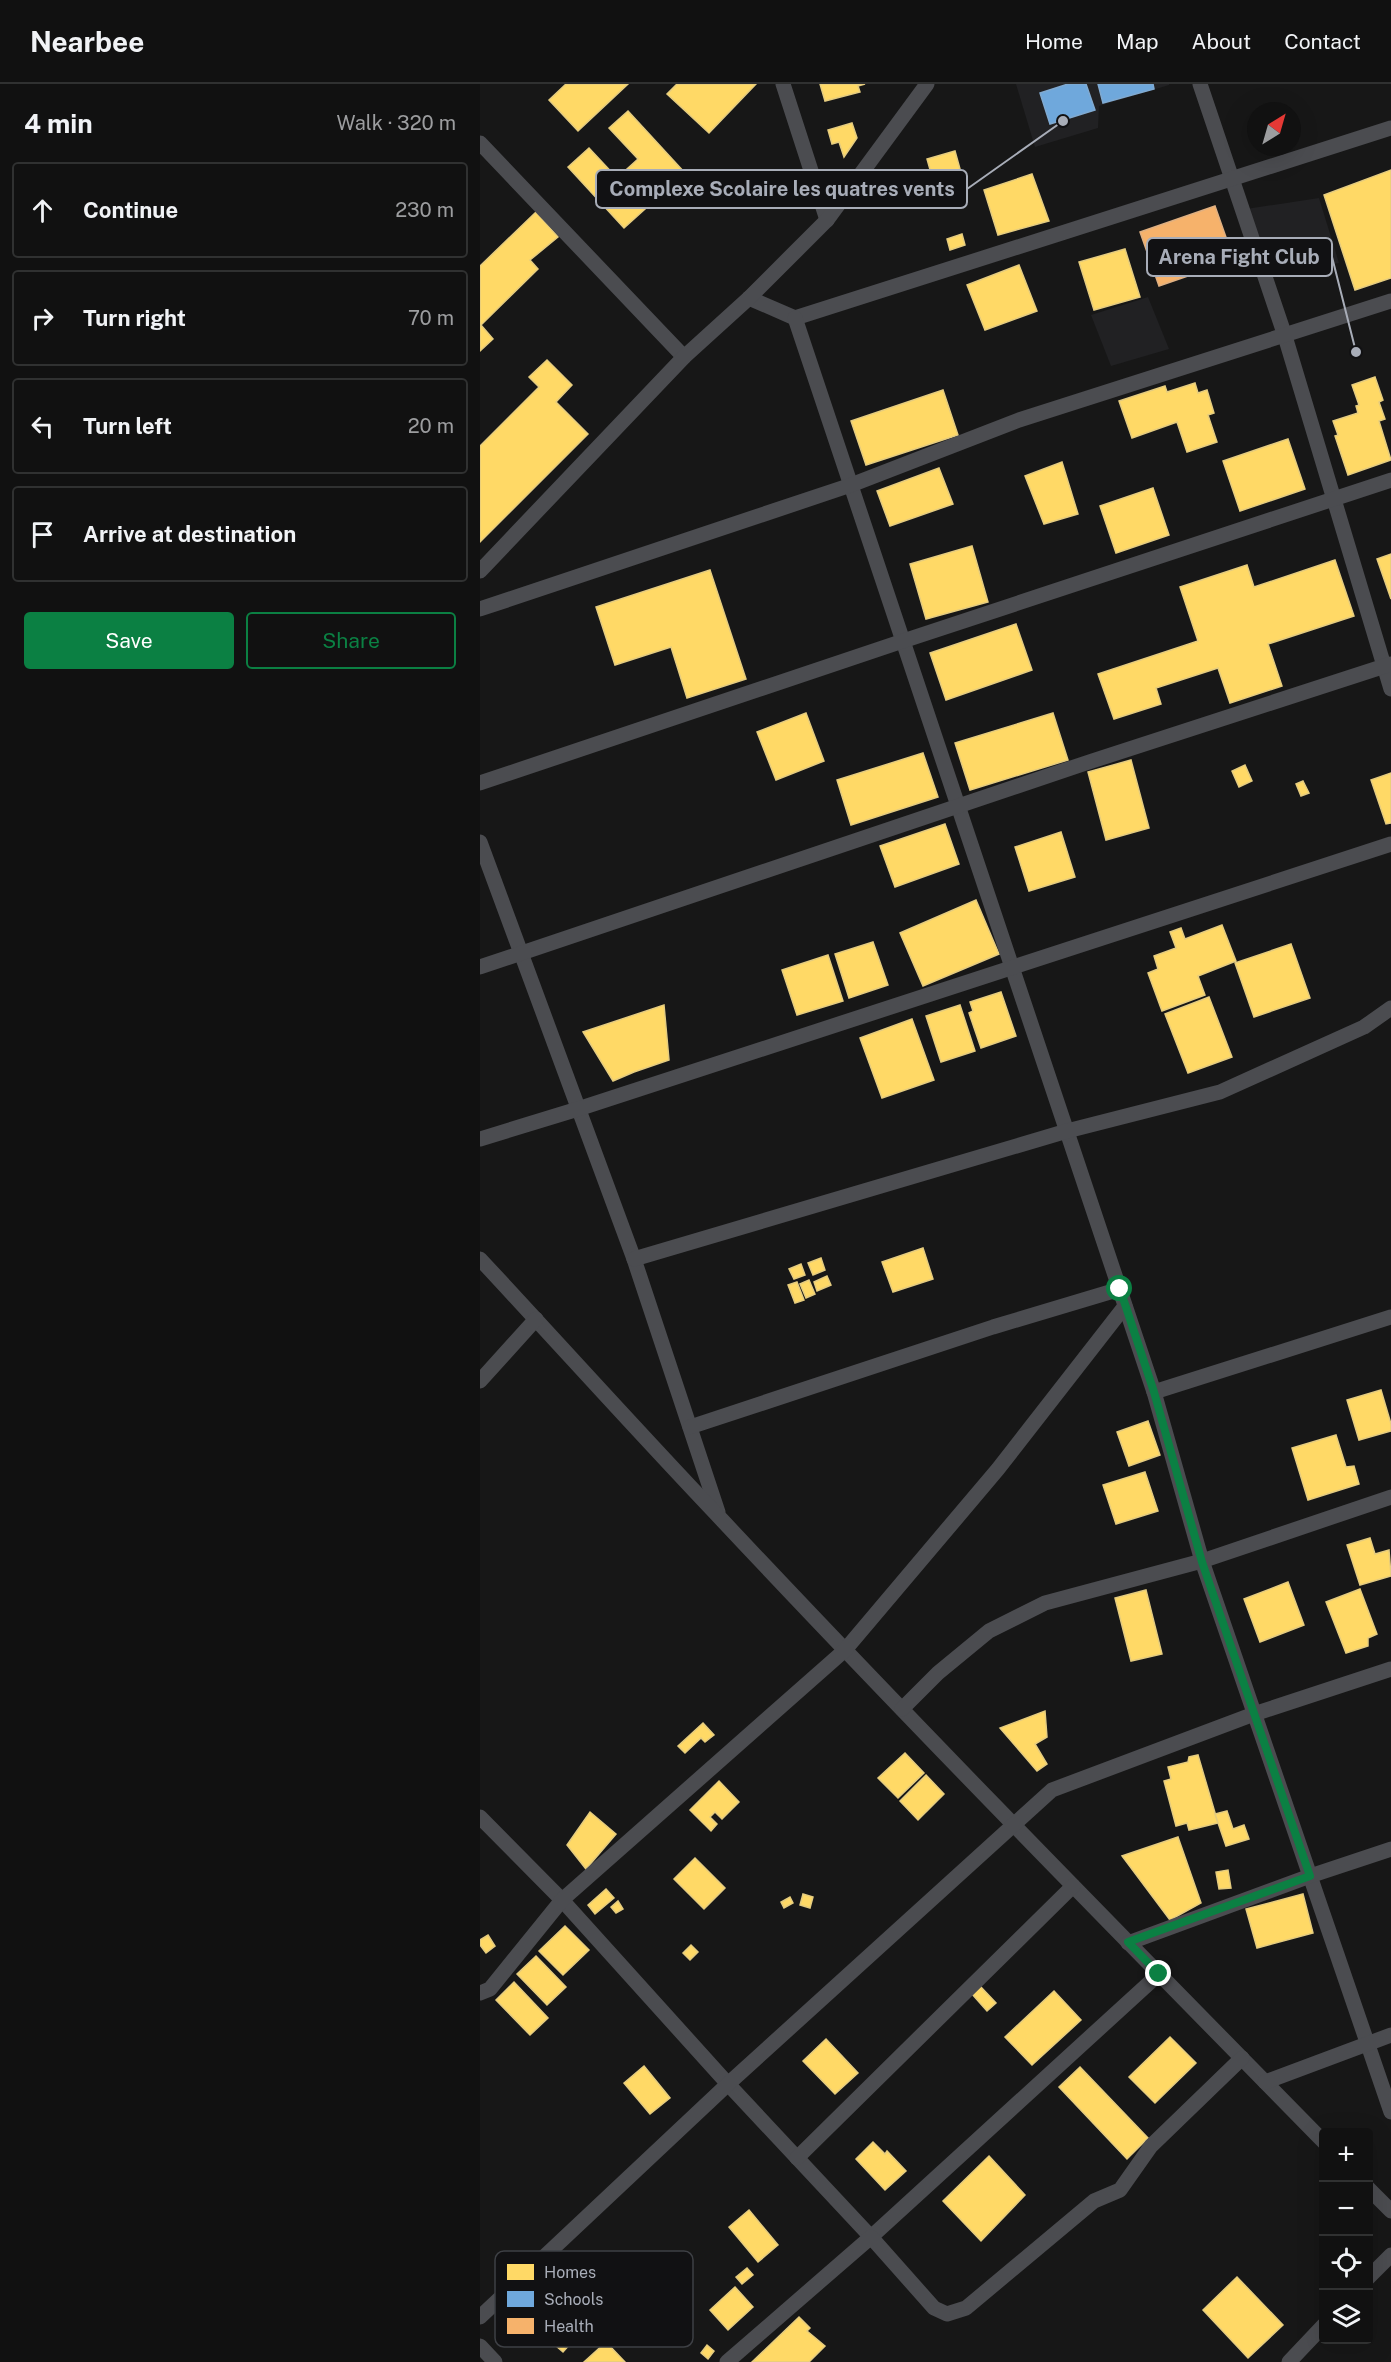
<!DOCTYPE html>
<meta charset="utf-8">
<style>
body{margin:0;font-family:"Public Sans",sans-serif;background:#1e1f1f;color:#f1f3f6}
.controls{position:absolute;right:18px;bottom:18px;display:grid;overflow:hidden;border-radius:6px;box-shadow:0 6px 24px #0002}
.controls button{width:54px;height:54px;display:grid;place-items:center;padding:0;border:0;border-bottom:2px solid #303131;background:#111;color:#f1f3f6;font:30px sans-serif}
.compass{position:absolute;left:767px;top:18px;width:54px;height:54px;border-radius:50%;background:#111;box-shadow:0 6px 24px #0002;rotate:37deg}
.stop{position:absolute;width:18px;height:18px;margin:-14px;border:4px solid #0b8043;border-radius:50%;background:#fff}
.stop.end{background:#0b8043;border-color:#fff;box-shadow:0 2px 6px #0008}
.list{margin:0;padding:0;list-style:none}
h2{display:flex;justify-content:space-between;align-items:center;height:78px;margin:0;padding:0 24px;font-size:26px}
h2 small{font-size:20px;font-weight:400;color:#9c9d9f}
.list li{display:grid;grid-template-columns:39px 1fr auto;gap:18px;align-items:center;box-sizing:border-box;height:96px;margin:0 12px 12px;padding:0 12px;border:2px solid #303131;border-radius:6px}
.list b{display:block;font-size:22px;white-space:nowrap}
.list em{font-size:20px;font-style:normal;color:#9c9d9f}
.actions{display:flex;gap:12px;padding:18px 24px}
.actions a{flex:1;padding:14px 0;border:2px solid #0b8043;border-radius:6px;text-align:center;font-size:21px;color:#0b8043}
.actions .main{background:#0b8043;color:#fff}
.icon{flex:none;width:33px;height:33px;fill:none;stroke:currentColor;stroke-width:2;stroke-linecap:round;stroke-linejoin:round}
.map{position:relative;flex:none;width:911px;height:2278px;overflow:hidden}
header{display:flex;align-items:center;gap:36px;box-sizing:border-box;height:84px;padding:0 30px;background:#111;border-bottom:2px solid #303131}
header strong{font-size:28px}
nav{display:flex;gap:33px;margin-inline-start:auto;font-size:21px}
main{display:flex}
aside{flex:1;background:#111}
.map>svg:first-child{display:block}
</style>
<header>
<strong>Nearbee</strong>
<nav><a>Home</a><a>Map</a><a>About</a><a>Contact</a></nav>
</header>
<main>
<aside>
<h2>4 min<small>Walk · 320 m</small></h2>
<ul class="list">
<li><svg class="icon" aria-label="ahead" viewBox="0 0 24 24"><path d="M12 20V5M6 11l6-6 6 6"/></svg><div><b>Continue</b></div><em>230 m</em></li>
<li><svg class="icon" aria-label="right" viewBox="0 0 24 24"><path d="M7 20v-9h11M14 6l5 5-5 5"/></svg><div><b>Turn right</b></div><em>70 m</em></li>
<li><svg class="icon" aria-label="left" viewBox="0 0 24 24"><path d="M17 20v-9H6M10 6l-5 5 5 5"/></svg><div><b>Turn left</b></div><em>20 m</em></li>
<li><svg class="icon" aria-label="arrive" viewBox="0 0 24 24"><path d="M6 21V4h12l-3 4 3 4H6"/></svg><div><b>Arrive at destination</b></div></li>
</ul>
<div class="actions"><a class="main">Save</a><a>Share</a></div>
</aside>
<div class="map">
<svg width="911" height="2278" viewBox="0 0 911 2278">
<rect width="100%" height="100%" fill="#171717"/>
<g fill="#212123">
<polygon points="536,0 689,0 689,1 619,22 618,44 555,63"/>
<polygon points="839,114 859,179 785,191 766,125"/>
<polygon points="668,213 689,265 631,282 611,231"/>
</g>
<g fill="#ffd966" stroke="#e5cc7f" stroke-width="1.5">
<polygon points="86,0 148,0 98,47 69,16"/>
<polygon points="197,0 276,0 229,49 187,10"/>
<polygon points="340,0 385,0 378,2 380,8 345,17"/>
<polygon points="148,27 205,89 144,144 88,83 109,64 137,94 158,75 129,44"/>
<polygon points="372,39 377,54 364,73 359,58 352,60 348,46"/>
<polygon points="475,67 485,103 457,110 447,75"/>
<polygon points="911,86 911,194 875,206 844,111"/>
<polygon points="552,90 569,137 518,151 504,106"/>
<polygon points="56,128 78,153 50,176 58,185 1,241 13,255 0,267 0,182"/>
<polygon points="482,150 485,161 470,166 467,155"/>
<polygon points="645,165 660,213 614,226 599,178"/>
<polygon points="539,181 557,227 505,246 487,201"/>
<polygon points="67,276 92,301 76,318 108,350 0,458 0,362 59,303 49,293"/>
<polygon points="895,293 903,316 899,318 905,335 899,337 911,376 868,391 855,352 858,351 853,337 878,329 876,322 879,321 872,301"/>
<polygon points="715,299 718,309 727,306 734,329 728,331 737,358 707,368 697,338 652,354 639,317 685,302 687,308"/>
<polygon points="463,306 478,351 386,381 371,337"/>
<polygon points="808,355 825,405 760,427 743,377"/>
<polygon points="582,378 598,430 564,440 545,392"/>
<polygon points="459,384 473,420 410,442 397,407"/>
<polygon points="673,404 689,451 636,469 620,422"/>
<polygon points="492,462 508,518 446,535 430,480"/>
<polygon points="911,470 911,515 897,475"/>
<polygon points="855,476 874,532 788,560 802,602 750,619 738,584 676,604 681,620 634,635 618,590 718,557 700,503 767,481 774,503"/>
<polygon points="230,486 266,595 207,614 191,563 135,581 116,523"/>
<polygon points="536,540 552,586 466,616 450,569"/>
<polygon points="326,629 344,677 296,696 277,648"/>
<polygon points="573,629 588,676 490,706 475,659"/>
<polygon points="443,669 458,713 371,741 357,696"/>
<polygon points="651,676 669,744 626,756 608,688"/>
<polygon points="765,681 772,697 759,703 752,687"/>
<polygon points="911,689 911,739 906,740 891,696"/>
<polygon points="823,697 829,709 821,712 816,700"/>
<polygon points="465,740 479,780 415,803 400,762"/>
<polygon points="581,748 595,793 549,807 535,763"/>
<polygon points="496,816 519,870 443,902 420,849"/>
<polygon points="742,841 756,877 718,892 725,911 682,927 668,889 678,885 674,872 696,864 690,848 701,844 705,855"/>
<polygon points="393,858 408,901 369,914 355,870"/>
<polygon points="811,860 830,914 774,933 755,879"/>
<polygon points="348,871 363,917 317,931 302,886"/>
<polygon points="521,908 536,952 501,964 489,929 493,927 490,918"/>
<polygon points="729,913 752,973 708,989 685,930"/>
<polygon points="184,921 189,976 154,988 133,997 103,948"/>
<polygon points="480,921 495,967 461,978 446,932"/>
<polygon points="432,935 454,996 402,1014 380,954"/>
<polygon points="443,1164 453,1195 413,1208 402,1178"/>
<polygon points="341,1174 345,1186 333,1191 328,1179"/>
<polygon points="321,1180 325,1191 314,1195 309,1185"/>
<polygon points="347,1192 351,1201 337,1207 334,1198"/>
<polygon points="329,1196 335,1210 326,1214 320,1200"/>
<polygon points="317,1198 324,1216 315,1219 308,1201"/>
<polygon points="901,1306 911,1340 911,1347 879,1356 867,1316"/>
<polygon points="668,1337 680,1371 649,1382 637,1348"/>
<polygon points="856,1351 866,1383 874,1382 879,1400 828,1416 812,1364"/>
<polygon points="665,1388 678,1427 636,1440 623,1401"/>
<polygon points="890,1454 895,1470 909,1466 911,1492 880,1501 867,1461"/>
<polygon points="808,1498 824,1541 780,1558 764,1515"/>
<polygon points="880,1505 897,1550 888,1554 888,1562 866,1569 846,1518"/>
<polygon points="666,1506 682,1570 651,1577 635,1514"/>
<polygon points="565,1627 567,1653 555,1660 567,1680 557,1687 520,1644"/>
<polygon points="223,1639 234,1651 225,1658 221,1654 205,1669 198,1662"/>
<polygon points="425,1669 444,1689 418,1714 398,1694"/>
<polygon points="718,1671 738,1739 709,1746 707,1739 696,1742 684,1697 691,1695 688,1683 708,1678 709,1673"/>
<polygon points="446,1691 464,1710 438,1736 420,1717"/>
<polygon points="239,1697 259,1718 242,1735 235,1728 230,1733 237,1740 231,1747 210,1726"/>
<polygon points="747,1727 753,1745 764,1741 769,1755 746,1762 735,1730"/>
<polygon points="110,1728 136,1750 106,1785 87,1761"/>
<polygon points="698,1753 721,1819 690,1836 642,1772"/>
<polygon points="215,1774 245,1804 224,1825 194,1795"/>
<polygon points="748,1786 751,1804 739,1805 736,1788"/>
<polygon points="126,1805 134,1814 115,1830 108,1821"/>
<polygon points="323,1810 333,1813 330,1824 320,1821"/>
<polygon points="823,1810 833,1849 777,1864 766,1825"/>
<polygon points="310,1813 313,1819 304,1824 301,1818"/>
<polygon points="138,1817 143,1825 136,1829 131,1823"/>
<polygon points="85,1842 109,1866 83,1891 59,1867"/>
<polygon points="8,1851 15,1862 6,1869 0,1861 0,1856"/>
<polygon points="211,1861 218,1868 210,1876 203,1869"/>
<polygon points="56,1872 86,1903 67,1921 37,1890"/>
<polygon points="34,1898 68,1934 50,1951 16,1916"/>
<polygon points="500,1902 516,1919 507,1927 492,1910"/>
<polygon points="574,1907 601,1936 552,1981 525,1953"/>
<polygon points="690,1953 716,1979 675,2019 649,1993"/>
<polygon points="346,1955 378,1989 355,2010 323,1977"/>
<polygon points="164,1982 190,2014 170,2030 144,1999"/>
<polygon points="600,1983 668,2054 647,2075 579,2003"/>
<polygon points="393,2058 405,2070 407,2067 426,2087 405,2106 376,2075"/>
<polygon points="509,2072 545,2111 501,2157 463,2117"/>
<polygon points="269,2126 298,2161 278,2178 249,2143"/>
<polygon points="267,2184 273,2191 262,2200 256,2193"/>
<polygon points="757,2193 803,2241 768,2274 723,2226"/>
<polygon points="255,2203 273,2223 248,2246 230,2226"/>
<polygon points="319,2233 330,2244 327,2247 345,2262 329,2278 272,2278"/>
<polygon points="83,2254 90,2260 83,2268 76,2262"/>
<polygon points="126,2258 145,2278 104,2278"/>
<polygon points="227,2261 234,2267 228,2275 221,2269"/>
</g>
<g fill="#6fa8dc" stroke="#80aad1" stroke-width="1.5">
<polygon points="588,0 606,0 615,26 570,40 560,9"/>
<polygon points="618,0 673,0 674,5 623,19"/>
</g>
<polygon fill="#f6b26b" stroke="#dfb082" stroke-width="1.5" points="735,122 754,176 679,202 660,148"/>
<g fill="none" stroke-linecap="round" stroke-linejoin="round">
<g stroke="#4b4c50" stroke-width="15">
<polyline points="303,0 347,136"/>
<polyline points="720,0 804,249 911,605"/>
<polyline points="0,59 204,273"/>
<polyline points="269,214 315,234 911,44"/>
<polyline points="315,234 674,1308 722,1477 911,2028"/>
<polyline points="0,487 204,273 269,214 347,136 447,0"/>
<polyline points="0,525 371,401 539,336 911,217"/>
<polyline points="0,699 423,557 911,396"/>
<polyline points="0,758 154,1175 238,1428"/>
<polyline points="0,883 612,677 911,580"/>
<polyline points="0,1055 98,1025 911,760"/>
<path d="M0,1175c81,87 160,175 242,261 197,210 400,416 602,622"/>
<polyline points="154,1175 587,1047 740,1008 884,943 911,924"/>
<polyline points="0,1297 56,1235"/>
<polyline points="674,1308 911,1233"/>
<polyline points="210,1343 513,1243 640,1205"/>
<polyline points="422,1625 458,1589 509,1547 565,1519 722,1477 911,1413"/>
<polyline points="0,1733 82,1816 248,2000 391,2153 679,1890"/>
<polyline points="648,1859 830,1792 911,1765"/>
<polyline points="0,1909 10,1905 82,1816 365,1566 518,1385 645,1222"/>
<polyline points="785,1998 911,1951"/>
<polyline points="317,2074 593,1802"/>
<polyline points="888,2104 911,2127"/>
<polyline points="888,2194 911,2171"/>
<polyline points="0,2233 248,2000 572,1706 774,1630 911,1585"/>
<polyline points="0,2262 15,2278"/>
<polyline points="247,2278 391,2153 454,2224 467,2230 486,2224 614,2117 640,2106 671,2062 762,1974"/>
<polyline points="809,2278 844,2241"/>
</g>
</g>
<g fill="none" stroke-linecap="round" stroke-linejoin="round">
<polyline stroke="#0b8043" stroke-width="8" points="640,1205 674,1308 722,1478 830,1792 648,1858 679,1890"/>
</g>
<rect x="15" y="2167" width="198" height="96" rx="9" fill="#111113" stroke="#3e4045" stroke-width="1.5"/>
<rect x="27" y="2180" width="27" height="16" fill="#ffd966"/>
<rect x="27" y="2207" width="27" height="16" fill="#6fa8dc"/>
<rect x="27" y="2234" width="27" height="16" fill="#f6b26b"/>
<g font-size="16" fill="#a8adb8">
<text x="64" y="2194">Homes</text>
<text x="64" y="2221">Schools</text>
<text x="64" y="2248">Health</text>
</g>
<path fill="none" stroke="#a8adb8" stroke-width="2" d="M583 37L487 105M876 268L852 173"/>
<g fill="#a8adb8" stroke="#111113" stroke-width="2">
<circle cx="583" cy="37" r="6"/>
<circle cx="876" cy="268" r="6"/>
</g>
<g fill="#111113" stroke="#a8adb8" stroke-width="2">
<rect x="116" y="86" width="371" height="38" rx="6"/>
<rect x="667" y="154" width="185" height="38" rx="6"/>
</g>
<g font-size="20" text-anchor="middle" font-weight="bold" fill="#a8adb8">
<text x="302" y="112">Complexe Scolaire les quatres vents</text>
<text x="759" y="180">Arena Fight Club</text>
</g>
</svg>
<div class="controls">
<button>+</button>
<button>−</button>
<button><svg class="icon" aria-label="locate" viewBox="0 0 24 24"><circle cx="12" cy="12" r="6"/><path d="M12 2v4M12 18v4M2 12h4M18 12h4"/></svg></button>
<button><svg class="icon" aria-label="layers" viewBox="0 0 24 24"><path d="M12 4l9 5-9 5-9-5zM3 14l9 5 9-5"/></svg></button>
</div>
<svg class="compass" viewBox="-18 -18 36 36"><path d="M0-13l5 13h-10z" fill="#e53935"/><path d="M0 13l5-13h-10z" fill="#9c9d9f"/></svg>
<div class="stop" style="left:640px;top:1205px"></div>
<div class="stop end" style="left:679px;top:1890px"></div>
</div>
</main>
